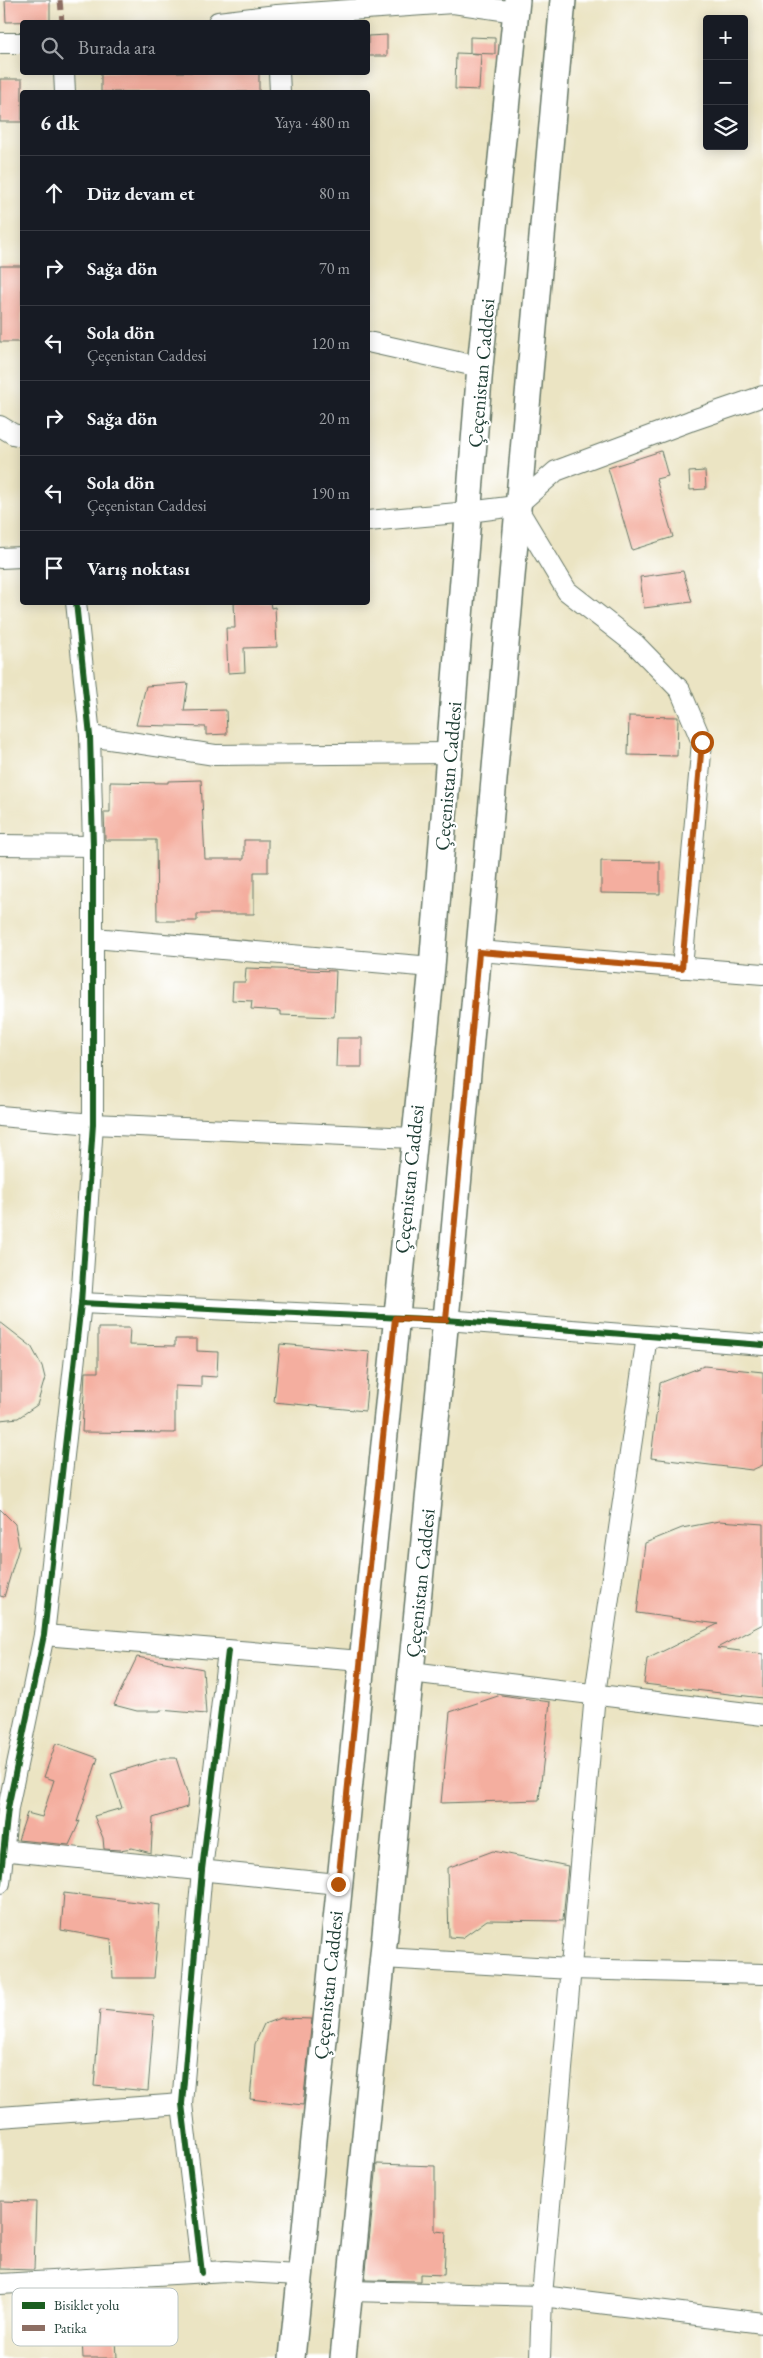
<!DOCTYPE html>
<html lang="tr">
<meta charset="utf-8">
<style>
body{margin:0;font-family:"EB Garamond",serif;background:#20242c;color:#f1f3f6}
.controls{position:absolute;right:15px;top:15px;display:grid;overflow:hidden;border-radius:5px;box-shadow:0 2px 12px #0003}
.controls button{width:45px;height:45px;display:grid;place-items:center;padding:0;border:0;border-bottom:1px solid #363941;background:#171b24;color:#f1f3f6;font:25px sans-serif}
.stop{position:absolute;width:15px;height:15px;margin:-11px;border:4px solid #b45309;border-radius:50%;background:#fff}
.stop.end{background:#b45309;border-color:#fff;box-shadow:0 1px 5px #0008}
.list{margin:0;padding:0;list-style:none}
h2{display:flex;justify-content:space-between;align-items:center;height:65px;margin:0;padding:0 20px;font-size:21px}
h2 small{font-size:16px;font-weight:400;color:#9ea1a6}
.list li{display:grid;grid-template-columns:32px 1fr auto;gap:15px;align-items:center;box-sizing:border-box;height:75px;padding:0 20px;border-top:1px solid #363941}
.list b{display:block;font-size:19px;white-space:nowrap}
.list p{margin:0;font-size:16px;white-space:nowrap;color:#9ea1a6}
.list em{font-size:16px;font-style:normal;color:#9ea1a6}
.icon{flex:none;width:28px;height:28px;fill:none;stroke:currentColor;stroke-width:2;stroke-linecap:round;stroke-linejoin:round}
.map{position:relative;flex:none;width:763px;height:2358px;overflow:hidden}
.search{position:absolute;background:#171b24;box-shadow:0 2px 12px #0003;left:20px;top:20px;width:350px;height:55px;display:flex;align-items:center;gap:12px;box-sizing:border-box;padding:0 18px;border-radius:5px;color:#9ea1a6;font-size:19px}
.panel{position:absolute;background:#171b24;box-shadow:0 2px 12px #0003;left:20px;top:90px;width:350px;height:515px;border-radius:5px}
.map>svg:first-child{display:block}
</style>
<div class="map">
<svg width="763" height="2358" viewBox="0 0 763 2358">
<rect width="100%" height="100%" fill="#fff"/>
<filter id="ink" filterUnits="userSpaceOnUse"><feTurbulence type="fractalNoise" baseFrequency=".02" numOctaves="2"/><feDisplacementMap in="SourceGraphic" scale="10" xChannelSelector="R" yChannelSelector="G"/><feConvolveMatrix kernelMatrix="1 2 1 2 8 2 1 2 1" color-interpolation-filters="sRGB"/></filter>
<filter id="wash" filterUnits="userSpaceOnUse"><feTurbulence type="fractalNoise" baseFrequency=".0096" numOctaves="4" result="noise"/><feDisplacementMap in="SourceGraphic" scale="20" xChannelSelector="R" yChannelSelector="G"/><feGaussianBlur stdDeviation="1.12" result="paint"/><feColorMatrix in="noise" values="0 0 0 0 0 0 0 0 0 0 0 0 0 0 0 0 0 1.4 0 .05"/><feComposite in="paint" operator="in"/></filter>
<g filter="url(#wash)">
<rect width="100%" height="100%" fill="#ebe4c3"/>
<g id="blocks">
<g fill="#f4ae9f">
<polygon points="5,0 50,0 50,21 6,22"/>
<polygon points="387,35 387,56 368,56 368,36"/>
<polygon points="470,37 495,38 495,54 470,53"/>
<polygon points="456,53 481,54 479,90 455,89"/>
<rect x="101" y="72" width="158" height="20"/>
<rect x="0" y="79" width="22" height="43"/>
<rect x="0" y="266" width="22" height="76"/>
<polygon points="661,451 668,476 656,479 673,537 632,550 608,468"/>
<polygon points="705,471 706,489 690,490 689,472"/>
<polygon points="683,571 692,602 644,608 640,577"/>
<polygon points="234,602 270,602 271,608 275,607 277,647 244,648 245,672 228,673 226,628 235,628"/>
<polygon points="188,683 184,711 226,710 227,734 206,735 206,727 136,725 146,686"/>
<polygon points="629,716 678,717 677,756 628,755"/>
<polygon points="201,780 205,859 244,859 244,840 268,840 268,872 254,872 254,914 197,914 197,921 157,921 156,840 105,840 104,812 110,812 110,782 168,783 168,781"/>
<polygon points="601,861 660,862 660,894 601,893"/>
<polygon points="246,968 336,971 334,1017 281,1015 281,1011 251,1009 252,1001 232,1000 233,982 245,982"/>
<polygon points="337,1038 362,1038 362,1067 336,1067"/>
<polygon points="0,1322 31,1346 42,1366 45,1378 37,1405 18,1418 0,1420"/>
<polygon points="98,1328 130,1328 129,1345 175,1346 175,1339 197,1339 197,1351 218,1352 217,1377 201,1376 201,1387 175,1386 175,1433 82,1432 85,1372 98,1372"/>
<polygon points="280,1344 370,1352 365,1411 274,1402"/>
<polygon points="704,1366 763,1372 763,1465 752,1470 651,1458 660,1383"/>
<polygon points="0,1509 15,1524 19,1547 4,1597 0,1596"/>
<polygon points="719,1521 763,1524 763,1624 717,1648 763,1654 763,1698 644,1684 647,1659 718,1624 637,1613 645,1543 682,1528"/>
<polygon points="137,1657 203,1669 206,1714 160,1710 160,1711 137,1711 114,1705"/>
<polygon points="501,1695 550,1702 539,1800 441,1803 450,1712"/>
<polygon points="56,1743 98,1758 77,1822 80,1821 69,1845 18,1840 27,1813 42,1817 54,1780 44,1777"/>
<polygon points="163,1758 176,1758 188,1795 187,1807 153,1818 151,1853 132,1848 120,1850 104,1849 103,1838 94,1816 122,1808 111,1774"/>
<polygon points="493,1851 568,1866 563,1921 487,1920 462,1938 449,1937 447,1868"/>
<polygon points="64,1893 160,1905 154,1978 113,1978 111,1939 61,1930"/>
<polygon points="100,2010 154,2015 148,2091 94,2086"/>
<polygon points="280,2018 312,2019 303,2105 250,2099 255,2044 264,2024"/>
<polygon points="377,2164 435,2166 435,2231 446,2232 444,2275 420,2274 420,2281 365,2280"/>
<polygon points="0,2201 36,2202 34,2270 0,2269"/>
<polygon points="115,2318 117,2358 83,2358 81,2320"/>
</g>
</g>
</g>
<g filter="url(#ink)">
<use href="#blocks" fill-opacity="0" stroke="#676" stroke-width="1"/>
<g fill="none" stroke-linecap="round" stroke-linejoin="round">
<defs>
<g id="minor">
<polyline points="218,22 277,15 453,3 516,12"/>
<polyline points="0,43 22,43"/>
<polyline points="64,72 65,92"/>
<polyline points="279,72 280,92"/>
<polyline points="368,342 480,367"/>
<polyline points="0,426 13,434 22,436"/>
<polyline points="516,506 567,591 635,644 680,690 702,742 682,968"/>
<polyline points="368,521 469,512 516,506 556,471 690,421 763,396"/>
<polyline points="0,558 22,557"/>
<polyline points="90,736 215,755 450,753"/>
<polyline points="0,845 93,846"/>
<polyline points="94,938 432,967"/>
<polyline points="479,951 763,974"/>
<polyline points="0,1116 93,1124 413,1138"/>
<polyline points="81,1303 446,1320 763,1345"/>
<polyline points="44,1635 361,1661"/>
<polyline points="411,1672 763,1715"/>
<polyline points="0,1850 338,1884"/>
<polyline points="0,1883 8,1808 44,1635 81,1303 93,1124 93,846 90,736 76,602"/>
<polyline points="383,1958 570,1969 763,1974"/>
<polyline points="0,2117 182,2104"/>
<polyline points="202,2273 182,2104 202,1870 228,1651"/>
<polyline points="0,2284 226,2271 299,2275"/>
<polyline points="350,2291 542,2296 763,2323"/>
<polyline points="540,2358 542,2296 595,1694 647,1336"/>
</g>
<g id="major">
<polyline points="292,2358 432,967 480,367 517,0"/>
<polyline points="343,2358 449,1288 563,0"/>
</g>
</defs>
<use href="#minor" stroke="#676" stroke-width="22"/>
<use href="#major" stroke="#676" stroke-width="28"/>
<use href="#minor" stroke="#fff" stroke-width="20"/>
<use href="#major" stroke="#fff" stroke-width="25"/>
<polyline stroke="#8d6e63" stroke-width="5" stroke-dasharray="10 5" stroke-linecap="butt" points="60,0 62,22"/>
<defs>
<g id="cycleway">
<polyline points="81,1303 446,1320 763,1345"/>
<polyline points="0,1883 8,1808 44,1635 81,1303 93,1124 93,846 90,736 76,602"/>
<polyline points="202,2273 182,2104 202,1870 228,1651"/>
</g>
</defs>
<use href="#cycleway" stroke="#fff" stroke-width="9"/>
<use href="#cycleway" stroke="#1b5e20" stroke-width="6"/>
</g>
</g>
<g fill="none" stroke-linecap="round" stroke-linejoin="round" filter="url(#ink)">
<polyline stroke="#b45309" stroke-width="6" points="338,1884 395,1318 446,1320 479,952 682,968 702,742"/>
</g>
<g text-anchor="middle" stroke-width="4.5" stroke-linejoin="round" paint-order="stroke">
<g font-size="20" fill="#1f3d34" stroke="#fff">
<text transform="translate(481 373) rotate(-85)" y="7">Çeçenistan Caddesi</text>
<text transform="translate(448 776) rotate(-85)" y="7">Çeçenistan Caddesi</text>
<text transform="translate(409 1179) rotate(-84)" y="7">Çeçenistan Caddesi</text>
<text transform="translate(420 1583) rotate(-84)" y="7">Çeçenistan Caddesi</text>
<text transform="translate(328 1985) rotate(-84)" y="7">Çeçenistan Caddesi</text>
</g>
</g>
<rect x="12" y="2288" width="166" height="58" rx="8" fill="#fff" stroke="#bcc5c2" stroke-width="1"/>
<rect x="22" y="2302" width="23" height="7" fill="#1b5e20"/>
<rect x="22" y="2325" width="23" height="6" fill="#8d6e63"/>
<g font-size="14" fill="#1f3d34">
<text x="54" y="2310">Bisiklet yolu</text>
<text x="54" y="2333">Patika</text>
</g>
</svg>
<div class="controls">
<button>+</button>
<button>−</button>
<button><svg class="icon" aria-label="layers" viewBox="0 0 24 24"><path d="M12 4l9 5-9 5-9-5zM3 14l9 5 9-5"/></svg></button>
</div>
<div class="stop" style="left:702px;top:742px"></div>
<div class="stop end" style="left:338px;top:1884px"></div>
<div class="search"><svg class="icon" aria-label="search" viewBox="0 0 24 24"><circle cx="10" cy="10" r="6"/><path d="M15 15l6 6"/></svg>Burada ara</div>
<section class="panel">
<h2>6 dk<small>Yaya · 480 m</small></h2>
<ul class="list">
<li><svg class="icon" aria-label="ahead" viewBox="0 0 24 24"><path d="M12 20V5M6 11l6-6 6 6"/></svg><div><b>Düz devam et</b></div><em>80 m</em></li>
<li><svg class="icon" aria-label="right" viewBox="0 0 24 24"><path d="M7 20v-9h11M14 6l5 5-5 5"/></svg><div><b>Sağa dön</b></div><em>70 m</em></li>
<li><svg class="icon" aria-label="left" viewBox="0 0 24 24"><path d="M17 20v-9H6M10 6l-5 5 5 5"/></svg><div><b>Sola dön</b><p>Çeçenistan Caddesi</p></div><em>120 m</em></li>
<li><svg class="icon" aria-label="right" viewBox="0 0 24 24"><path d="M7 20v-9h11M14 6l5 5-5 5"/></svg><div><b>Sağa dön</b></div><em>20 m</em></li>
<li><svg class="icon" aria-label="left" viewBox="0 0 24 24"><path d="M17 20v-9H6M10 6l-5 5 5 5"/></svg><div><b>Sola dön</b><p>Çeçenistan Caddesi</p></div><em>190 m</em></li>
<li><svg class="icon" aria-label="arrive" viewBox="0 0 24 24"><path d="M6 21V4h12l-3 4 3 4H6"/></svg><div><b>Varış noktası</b></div></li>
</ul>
</section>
</div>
